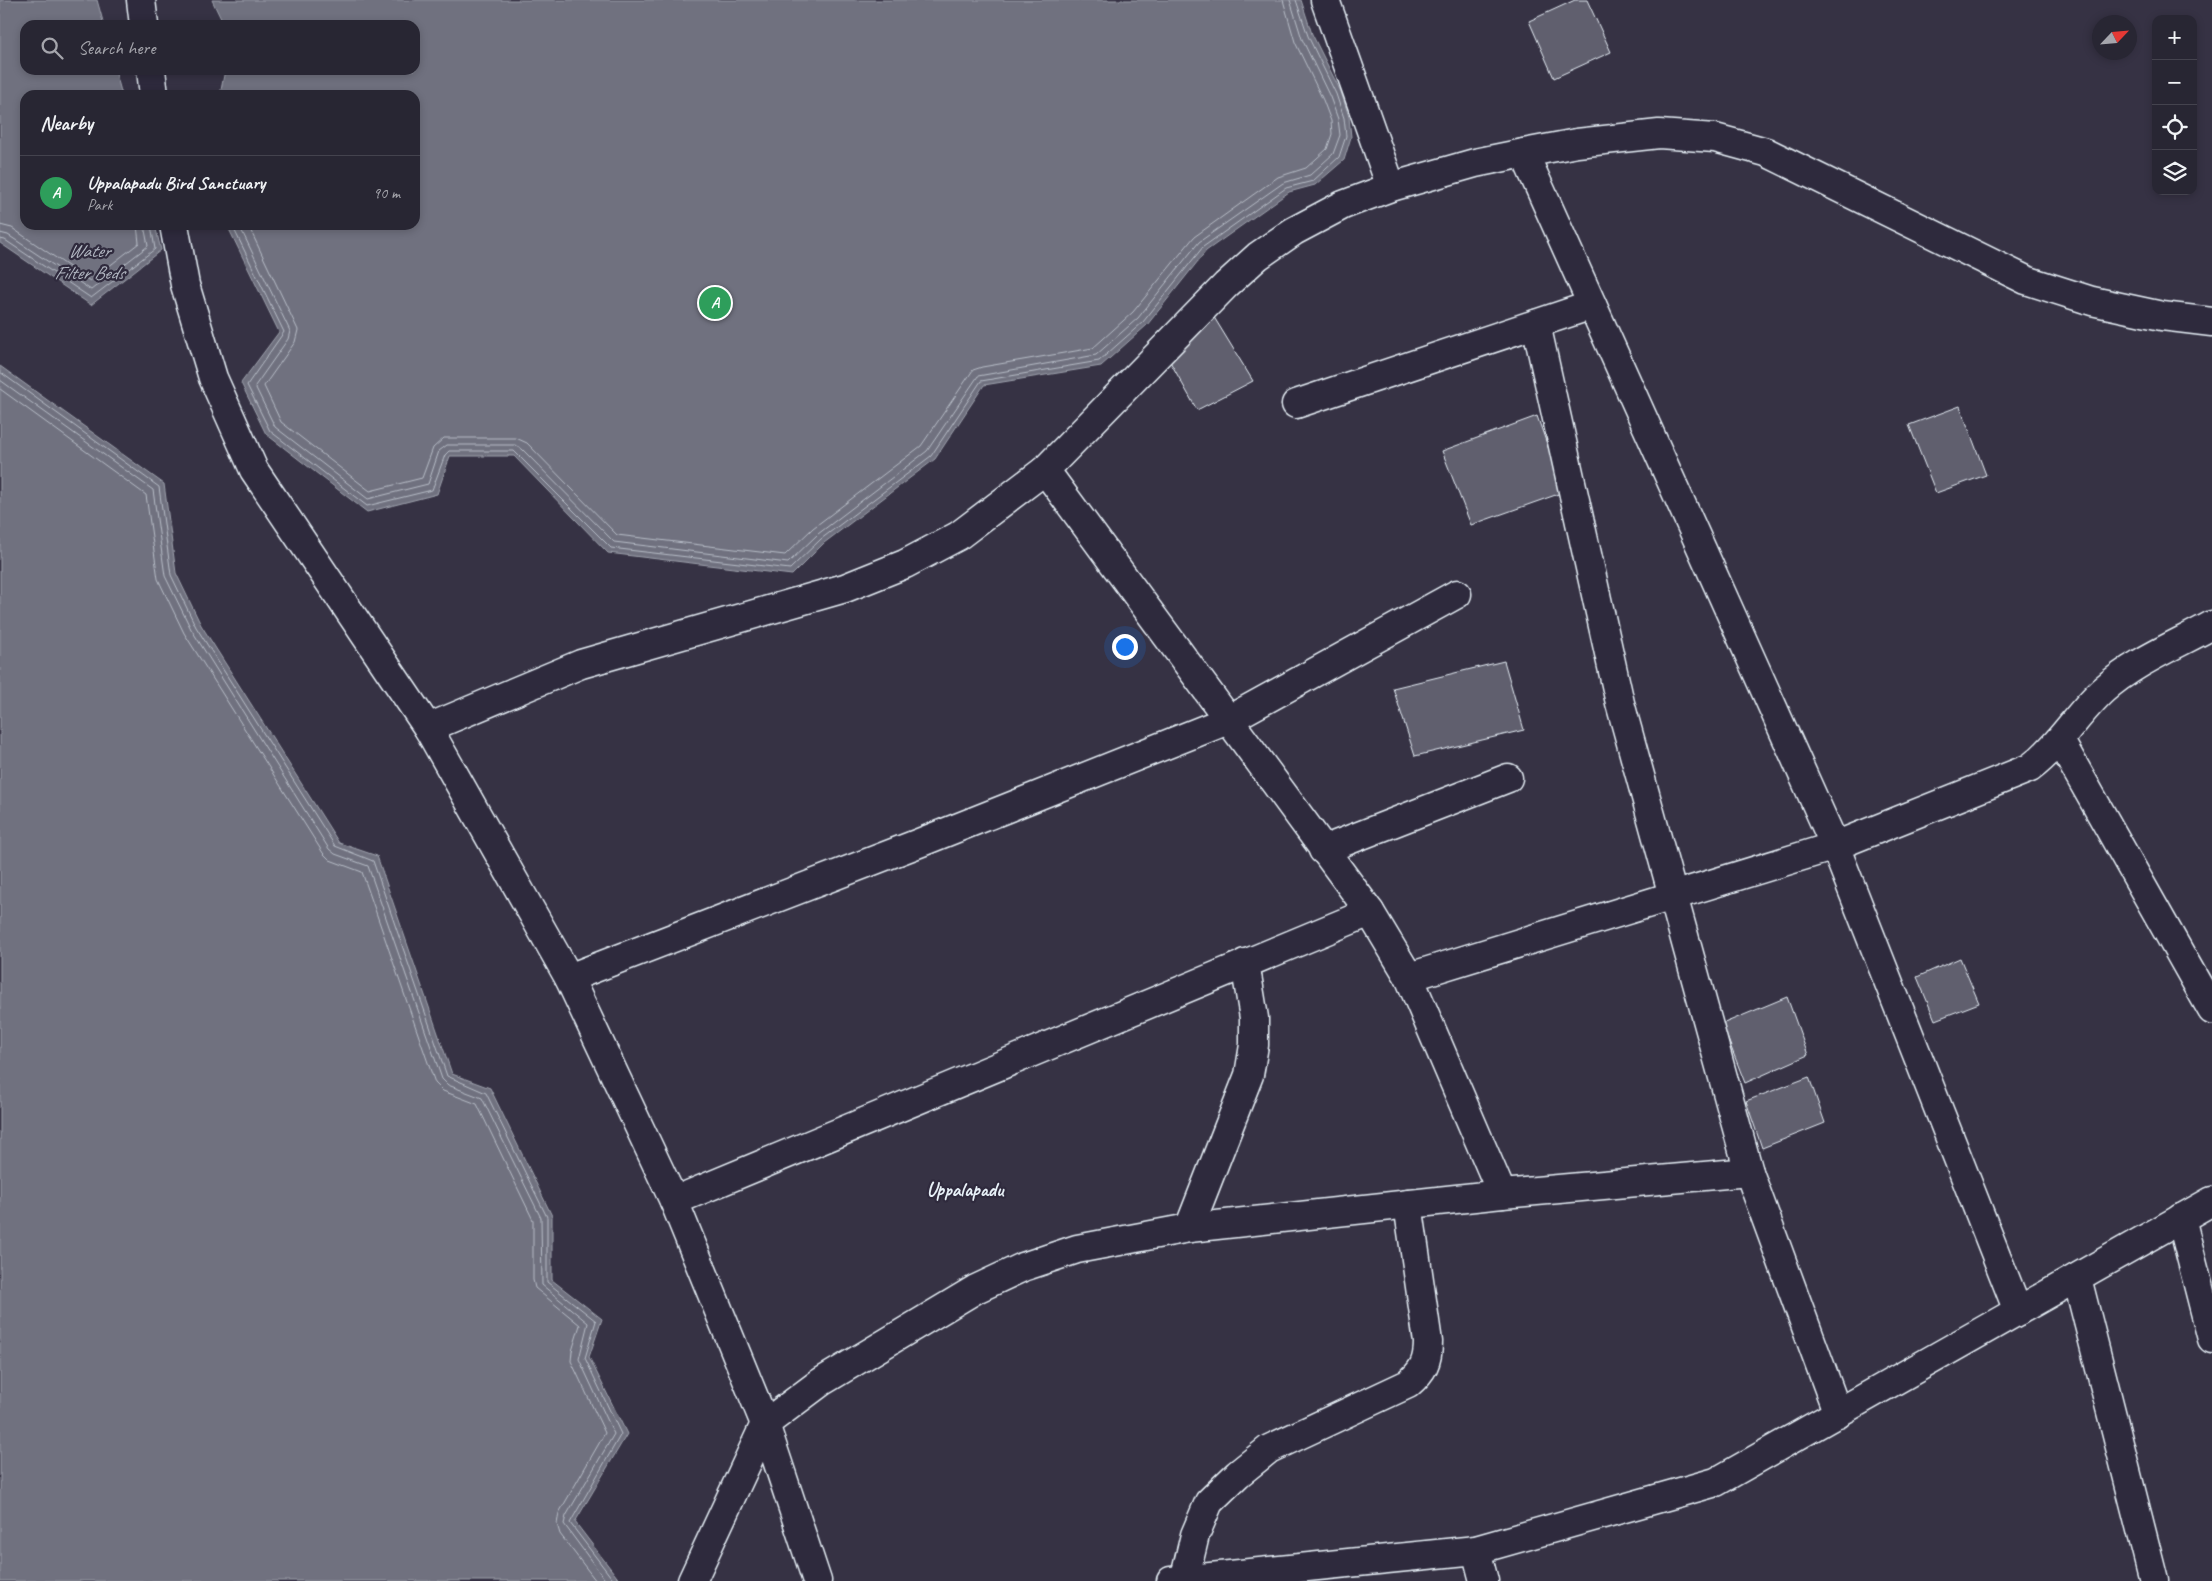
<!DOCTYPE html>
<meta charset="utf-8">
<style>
body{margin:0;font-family:Caveat,sans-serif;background:#302e3b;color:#f1f3f6}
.controls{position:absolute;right:15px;top:15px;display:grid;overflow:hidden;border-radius:10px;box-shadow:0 2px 8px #0003}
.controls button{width:45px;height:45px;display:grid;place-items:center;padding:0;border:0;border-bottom:1px solid #44434e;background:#282633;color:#f1f3f6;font:25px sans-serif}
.compass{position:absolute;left:2092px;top:15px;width:45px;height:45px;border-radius:50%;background:#282633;box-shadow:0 2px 8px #0003;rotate:64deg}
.you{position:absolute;left:1124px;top:646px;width:18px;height:18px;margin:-12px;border:4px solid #fff;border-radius:50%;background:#1a73e8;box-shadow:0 0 0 8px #1a73e833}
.badge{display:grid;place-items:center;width:32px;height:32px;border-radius:50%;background:#d93025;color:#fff;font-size:16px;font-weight:700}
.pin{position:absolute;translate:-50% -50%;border:2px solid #fff;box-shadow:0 1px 5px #0006}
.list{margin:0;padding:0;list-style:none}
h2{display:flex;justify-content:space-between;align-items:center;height:65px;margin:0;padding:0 20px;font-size:21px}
h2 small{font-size:16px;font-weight:400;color:#a5a5ac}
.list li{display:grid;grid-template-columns:32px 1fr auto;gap:15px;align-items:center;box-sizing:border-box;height:75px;padding:0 20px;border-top:1px solid #44434e}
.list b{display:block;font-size:19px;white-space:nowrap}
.list p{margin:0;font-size:16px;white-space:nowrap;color:#a5a5ac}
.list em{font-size:16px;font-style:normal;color:#a5a5ac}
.icon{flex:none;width:28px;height:28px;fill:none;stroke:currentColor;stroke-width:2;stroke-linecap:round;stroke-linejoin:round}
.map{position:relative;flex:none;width:2212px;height:1581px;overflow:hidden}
.search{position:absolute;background:#282633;box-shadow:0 2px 8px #0003;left:20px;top:20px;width:400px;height:55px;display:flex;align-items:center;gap:12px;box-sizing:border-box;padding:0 18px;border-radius:15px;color:#a5a5ac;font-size:19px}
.panel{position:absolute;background:#282633;box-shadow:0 2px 8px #0003;left:20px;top:90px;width:400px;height:140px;border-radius:15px}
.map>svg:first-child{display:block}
</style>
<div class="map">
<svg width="2212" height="1581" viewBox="0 0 2212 1581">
<rect width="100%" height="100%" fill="#363244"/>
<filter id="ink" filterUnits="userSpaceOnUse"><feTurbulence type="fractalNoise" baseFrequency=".02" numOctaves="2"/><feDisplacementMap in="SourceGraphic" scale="10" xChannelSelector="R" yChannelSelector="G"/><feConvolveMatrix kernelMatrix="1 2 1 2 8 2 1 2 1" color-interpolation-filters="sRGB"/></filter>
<g filter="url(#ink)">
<g fill="#70717f" stroke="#a0a4af">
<polygon points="0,0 97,0 104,25 25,25 25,70 115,70 122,95 25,95 25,225 155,225 161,250 91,305 0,243"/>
<polygon points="212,0 1301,0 1312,34 1341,92 1349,117 1351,137 1344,160 1315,185 1289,192 1206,251 1147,325 1101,366 984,385 935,459 824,543 792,575 608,553 514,456 450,456 437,494 367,512 266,434 241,383 279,332 227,225 415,225 415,95 220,95 225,70 415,70 415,25 224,25"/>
<polygon points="0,366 164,484 176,573 201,625 339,843 377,856 452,1074 490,1088 552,1216 552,1280 602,1319 589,1357 627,1434 575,1522 620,1581 0,1581"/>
</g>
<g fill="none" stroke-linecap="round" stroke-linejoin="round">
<g stroke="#b8bec8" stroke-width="1">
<polyline points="0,225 12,228 90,281 139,243 137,225"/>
<polyline points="232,225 284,332 247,385 270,431 367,506 432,490 445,455 449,451 514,451 611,548 790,569 821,539 931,456 981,381 1099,361 1143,322 1203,247 1286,188 1313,181 1339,157 1346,136 1344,118 1336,94 1308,36 1296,0"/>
<polyline points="239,225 290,331 288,339 255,386 275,427 368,499 428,484 439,451 447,445 515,445 522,449 614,542 788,563 818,534 927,451 978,376 1096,355 1138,318 1199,242 1283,183 1310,175 1333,154 1340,135 1338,119 1330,97 1302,39 1290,0"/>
<polyline points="248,225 298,330 295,342 264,386 281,422 370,491 422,478 433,448 444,438 516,438 527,443 617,535 785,555 813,528 921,446 973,370 982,367 1093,348 1133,312 1194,237 1278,177 1306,168 1327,149 1332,134 1331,121 1323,100 1295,42 1283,0"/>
<polyline points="0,233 8,235 91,290 148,246 144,225"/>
<polyline points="0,239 5,240 91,298 155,249 151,225"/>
<polyline points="0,372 159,487 171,575 196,627 335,846 373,861 447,1076 486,1093 547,1217 547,1282 596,1321 585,1358 621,1434 570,1523 614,1581"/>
<polyline points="0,380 153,490 165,576 191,629 329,849 335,854 368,866 442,1079 448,1085 482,1098 541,1218 542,1285 588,1323 579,1359 614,1434 566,1516 564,1524 606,1581"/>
<polyline points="0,389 146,495 158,579 184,633 323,853 330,860 362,872 435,1083 443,1091 477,1104 533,1220 533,1280 535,1288 580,1325 572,1351 571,1361 605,1433 559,1513 557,1524 560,1534 596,1581"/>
</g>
</g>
<g fill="#605e6e" stroke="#e8f1f8">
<polygon points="1575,0 1587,0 1611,52 1554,78 1529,21"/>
<polygon points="1212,314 1253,381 1197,410 1163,349"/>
<polygon points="1960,406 1986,475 1936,493 1909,425"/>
<polygon points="1537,416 1564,492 1471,525 1442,451"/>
<polygon points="1504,661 1524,730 1415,756 1393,688"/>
<polygon points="1960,958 1979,1003 1935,1020 1917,977"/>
<polygon points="1787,997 1808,1055 1745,1083 1722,1024"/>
<polygon points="1809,1077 1825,1123 1762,1148 1746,1101"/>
</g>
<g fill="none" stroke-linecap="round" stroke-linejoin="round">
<defs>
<g id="minor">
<polyline points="141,0 144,25"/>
<polyline points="1325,0 1391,187"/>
<polyline points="151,70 154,95"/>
<polyline points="1524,153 1835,846 2018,1311"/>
<polyline points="174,225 185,285 213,378 254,470 428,728 569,978 674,1201 765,1424 817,1581"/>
<polyline points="1536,324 1620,703 1749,1172 1838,1414"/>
<polyline points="1296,404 1592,305"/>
<polyline points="1045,470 1370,912 1409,977 1502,1194"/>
<polyline points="428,728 581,664 845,588 905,564 958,536 1045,470 1226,285 1258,256 1294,231 1343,205 1391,187 1475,163 1524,153 1577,143 1659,134 1715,138 1766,152 2026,280 2092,301 2162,316 2212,322"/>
<polyline points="2060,741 2212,1010"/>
<polyline points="1323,850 1508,778"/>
<path d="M1409,977l426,-131 195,-78c29,-22 46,-53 73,-78 31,-28 73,-45 109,-65"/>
<polyline points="569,978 919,843 1228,720 1457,594"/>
<polyline points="674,1201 1370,912"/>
<polyline points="2181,1218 2212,1339"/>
<polyline points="1189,1228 1249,1075 1254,1045 1254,1018 1245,963"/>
<polyline points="2077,1278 2154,1581"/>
<polyline points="1476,1550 1484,1581"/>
<polyline points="692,1581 765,1424 821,1382 976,1289 1023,1267 1077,1249 1189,1228 1502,1194 1749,1172"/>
<path d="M1184,1581l11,-46 14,-33 29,-28 31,-25 139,-65c15,-13 20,-22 20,-42l-20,-138"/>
</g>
<polyline id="major" points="1171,1581 1476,1550 1716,1482 2212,1201"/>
</defs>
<use href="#minor" stroke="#e8f1f8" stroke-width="31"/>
<use href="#major" stroke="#e8f1f8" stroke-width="31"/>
<use href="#minor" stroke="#2f2a3d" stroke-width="28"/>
<use href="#major" stroke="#2f2a3d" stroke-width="28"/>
</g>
</g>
<g text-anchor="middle" stroke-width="4.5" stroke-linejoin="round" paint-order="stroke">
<g font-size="19" font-style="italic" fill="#b2b7c2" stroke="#2f2a3d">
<text x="89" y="257">Water<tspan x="89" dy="22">Filter Beds</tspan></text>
</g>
<g font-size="20" font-weight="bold" fill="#e8f1f8" stroke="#2f2a3d">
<text x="965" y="1196">Uppalapadu</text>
</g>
</g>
</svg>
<div class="controls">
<button>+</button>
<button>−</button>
<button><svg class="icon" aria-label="locate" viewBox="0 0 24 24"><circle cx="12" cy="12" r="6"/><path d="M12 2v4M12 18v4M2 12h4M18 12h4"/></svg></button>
<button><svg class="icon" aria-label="layers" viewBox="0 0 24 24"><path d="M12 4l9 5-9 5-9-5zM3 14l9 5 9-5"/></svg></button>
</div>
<svg class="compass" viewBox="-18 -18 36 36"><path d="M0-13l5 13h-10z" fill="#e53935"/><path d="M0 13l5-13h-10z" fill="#a5a5ac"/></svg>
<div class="you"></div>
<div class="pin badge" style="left:715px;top:303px;background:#2e9e5b">A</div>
<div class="search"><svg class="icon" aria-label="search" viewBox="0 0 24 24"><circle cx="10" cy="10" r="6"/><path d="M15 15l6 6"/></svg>Search here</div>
<section class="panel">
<h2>Nearby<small></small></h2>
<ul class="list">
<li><span class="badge" style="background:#2e9e5b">A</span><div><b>Uppalapadu Bird Sanctuary</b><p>Park</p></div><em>90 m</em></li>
</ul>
</section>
</div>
